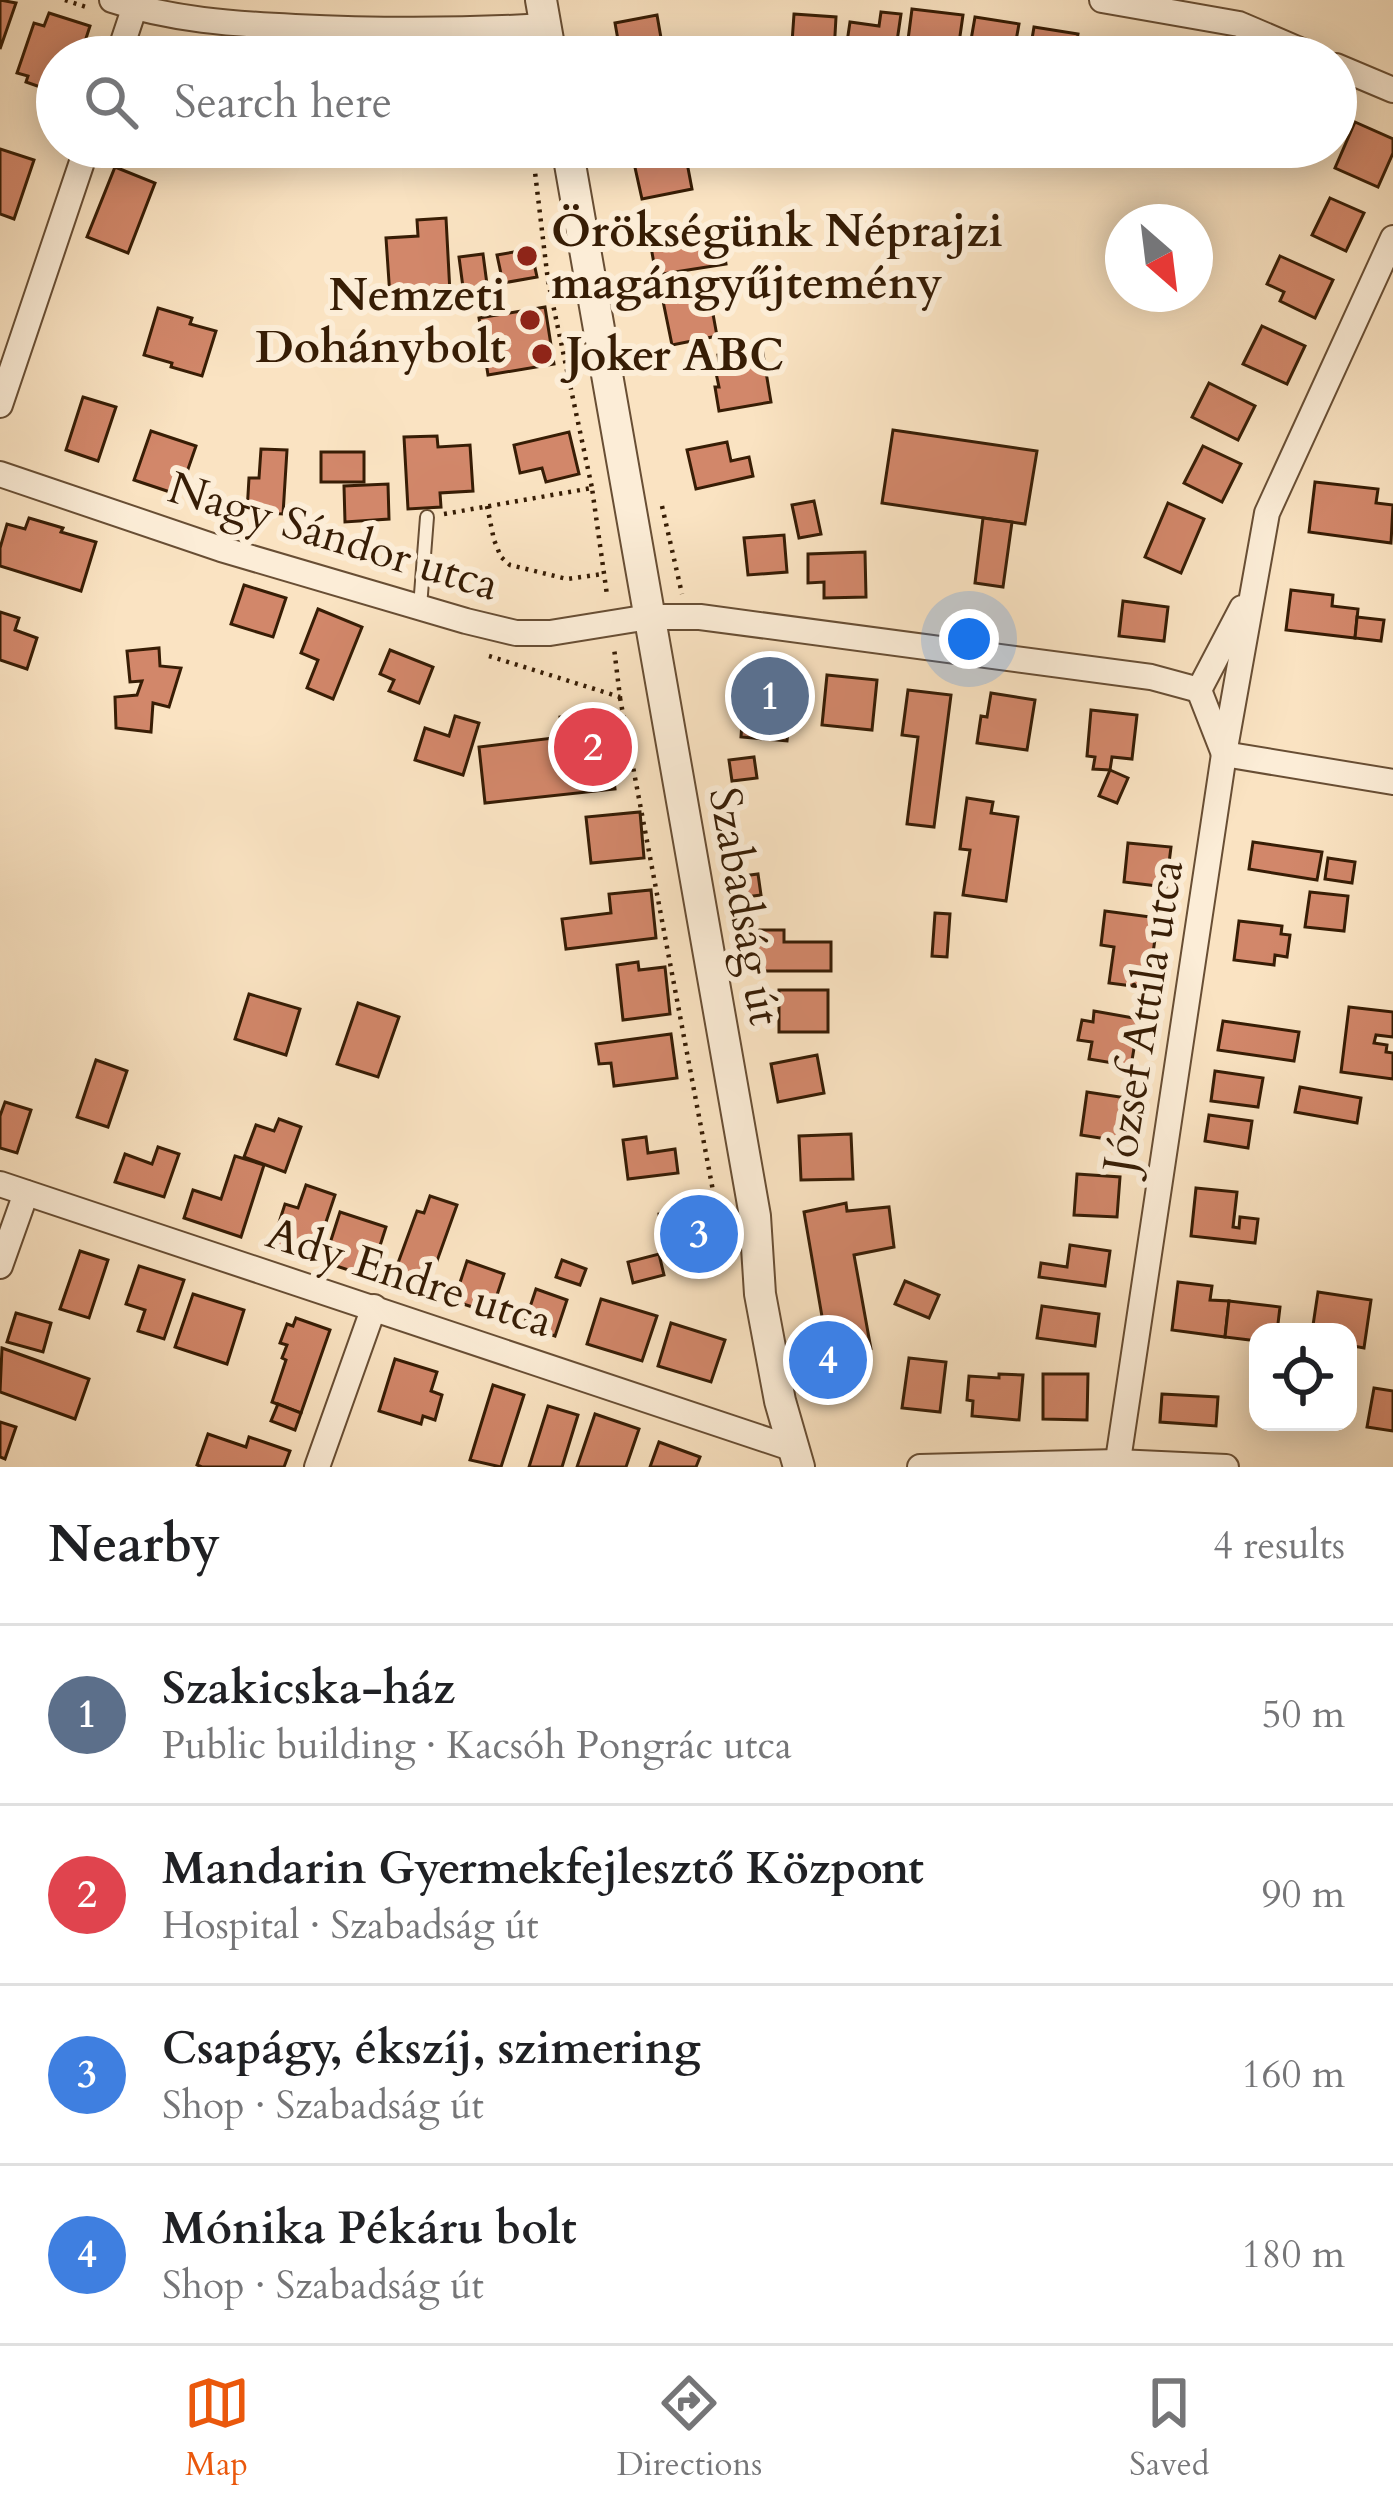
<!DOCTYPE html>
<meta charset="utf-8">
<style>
body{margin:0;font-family:Cardo,serif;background:#f6f6f6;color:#202124}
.controls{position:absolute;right:36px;bottom:36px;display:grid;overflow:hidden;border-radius:24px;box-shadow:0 6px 30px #0003}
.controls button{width:108px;height:108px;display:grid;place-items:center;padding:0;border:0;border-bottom:3px solid #e0e0e0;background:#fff;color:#202124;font:60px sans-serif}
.compass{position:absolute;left:1105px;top:204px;width:108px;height:108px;border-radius:50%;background:#fff;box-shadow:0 6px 30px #0003;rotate:152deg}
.you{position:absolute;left:969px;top:639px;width:42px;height:42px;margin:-30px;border:9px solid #fff;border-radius:50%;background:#1a73e8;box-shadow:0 0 0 18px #1a73e833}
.badge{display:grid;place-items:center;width:78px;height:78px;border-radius:50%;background:#ea580c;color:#fff;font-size:39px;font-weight:700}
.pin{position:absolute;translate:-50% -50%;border:6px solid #fff;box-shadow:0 3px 12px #0006}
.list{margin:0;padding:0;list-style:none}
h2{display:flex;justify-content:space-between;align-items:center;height:156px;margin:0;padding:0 48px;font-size:51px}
h2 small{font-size:39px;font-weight:400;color:#757577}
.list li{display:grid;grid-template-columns:78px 1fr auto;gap:36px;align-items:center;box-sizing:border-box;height:180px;padding:0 48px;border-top:3px solid #e0e0e0}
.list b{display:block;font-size:45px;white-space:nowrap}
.list p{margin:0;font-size:39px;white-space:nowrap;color:#757577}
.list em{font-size:39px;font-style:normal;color:#757577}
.icon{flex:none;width:66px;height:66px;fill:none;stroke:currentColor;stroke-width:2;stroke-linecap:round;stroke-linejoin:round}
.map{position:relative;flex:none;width:1393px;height:1467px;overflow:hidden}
.search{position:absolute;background:#fff;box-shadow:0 6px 30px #0003;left:36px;right:36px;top:36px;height:132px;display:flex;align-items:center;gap:30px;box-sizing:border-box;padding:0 42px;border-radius:66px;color:#757577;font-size:45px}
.sheet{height:876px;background:#fff}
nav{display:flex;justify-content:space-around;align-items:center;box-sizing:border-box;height:168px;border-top:3px solid #e0e0e0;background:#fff;font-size:33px;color:#757577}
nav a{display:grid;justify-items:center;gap:6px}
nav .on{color:#ea580c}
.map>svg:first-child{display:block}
</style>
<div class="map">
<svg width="1393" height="1467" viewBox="0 0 1393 1467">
<rect width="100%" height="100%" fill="#fae3c2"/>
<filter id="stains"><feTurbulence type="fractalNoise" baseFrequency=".00167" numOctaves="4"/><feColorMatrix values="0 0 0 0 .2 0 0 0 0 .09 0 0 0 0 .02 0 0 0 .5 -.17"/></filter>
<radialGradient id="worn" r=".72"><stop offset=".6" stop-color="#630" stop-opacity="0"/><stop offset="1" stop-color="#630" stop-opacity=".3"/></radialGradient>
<g fill="#d2876a" stroke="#371d05" stroke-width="3">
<polygon points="0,0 16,3 0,49"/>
<polygon points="912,9 963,15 957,57 906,55"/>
<polygon points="881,12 901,14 895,55 846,49 850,22 879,26"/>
<polygon points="49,13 90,26 80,57 57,57 57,93 26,82 28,76 17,73 34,23 44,26"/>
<polygon points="794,14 836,17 834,53 823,53 823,57 791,57"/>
<polygon points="657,15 664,55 621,57 615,23"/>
<polygon points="975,17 1019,24 1013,57 968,57"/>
<polygon points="1034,27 1078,34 1074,57 1029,57"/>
<polygon points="1355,122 1393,139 1393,153 1378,187 1335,168"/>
<polygon points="656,147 684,147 692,189 642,199 632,154"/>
<polygon points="0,149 34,160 14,219 0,214"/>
<polygon points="115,167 155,183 128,253 87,237"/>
<polygon points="1330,198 1364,213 1346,251 1312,235"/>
<polygon points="446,218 450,293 390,297 386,238 418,236 417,220"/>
<polygon points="697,223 701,249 723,245 726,264 656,275 648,230"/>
<polygon points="531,249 537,277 503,283 497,255"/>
<polygon points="483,254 488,292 464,295 459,257"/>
<polygon points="1280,256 1333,280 1315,318 1280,301 1284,292 1267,284"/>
<polygon points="709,292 717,336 672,345 663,301"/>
<polygon points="545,307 554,364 488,375 479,318"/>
<polygon points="158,308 192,318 190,324 216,331 202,376 171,367 172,363 144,355"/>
<polygon points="1262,326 1305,346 1287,384 1243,364"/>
<polygon points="762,348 771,402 719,411 715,387 719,387 716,373 721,372 718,355"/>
<polygon points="1209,383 1255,406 1238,440 1192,417"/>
<polygon points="83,397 116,407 98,461 66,450"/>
<polygon points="893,430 1037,451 1025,524 882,503"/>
<polygon points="151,431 196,446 179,495 134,480"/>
<polygon points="569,432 579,474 546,482 542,468 520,473 514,445"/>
<polygon points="437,436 438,447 470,445 473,491 440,493 441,507 408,509 404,437"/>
<polygon points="727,442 731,461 749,457 753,476 696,489 687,450"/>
<polygon points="1203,446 1241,464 1222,502 1184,483"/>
<polygon points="261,449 287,450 283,514 247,512 249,478 259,478"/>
<rect x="321" y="452" width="43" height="30"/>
<polygon points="1315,482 1378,489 1376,503 1393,505 1391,543 1309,532"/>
<polygon points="388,484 389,519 345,522 344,486"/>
<polygon points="814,501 821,534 799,538 792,505"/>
<polygon points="1168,503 1204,519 1181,573 1145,557"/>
<polygon points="29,518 63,528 61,532 96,542 81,591 0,566 0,548 7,524 25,529"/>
<polygon points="983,518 1012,522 1003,587 975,583"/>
<polygon points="784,535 787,572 748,575 744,538"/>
<polygon points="865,552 866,597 824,598 824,582 808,583 808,554"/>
<polygon points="244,585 286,598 273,637 231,624"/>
<polygon points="1291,590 1333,595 1332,606 1358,609 1355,638 1286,630"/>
<polygon points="1123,601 1168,607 1164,641 1119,636"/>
<polygon points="318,609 362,627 333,699 307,688 318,660 301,653"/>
<polygon points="0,612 19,618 15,630 37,638 27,669 0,660"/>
<polygon points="1357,617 1384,620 1381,641 1355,638"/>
<polygon points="159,648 160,666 181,668 169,707 153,703 151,732 116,728 115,697 137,695 142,681 130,682 127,651"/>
<polygon points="390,650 433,667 419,703 389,691 394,680 380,674"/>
<polygon points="748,667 794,671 787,741 741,737 743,709 747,709 750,684 746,684"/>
<polygon points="827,675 877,680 872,730 822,725"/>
<polygon points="908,690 951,695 934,827 907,824 918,737 902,735"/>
<polygon points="991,693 1035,700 1027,750 977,743 981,716 987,717"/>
<polygon points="1091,710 1137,715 1132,759 1112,757 1110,770 1093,769 1095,757 1087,756"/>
<polygon points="607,711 615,789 485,803 479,747 562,737 560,717"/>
<polygon points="455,716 479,723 463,775 415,760 425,728 449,736"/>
<polygon points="754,757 757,778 732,781 729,760"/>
<polygon points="1110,770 1128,778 1117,803 1099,796"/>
<polygon points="967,798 993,802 991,813 1018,817 1006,901 963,895 970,850 960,849"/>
<polygon points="640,812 644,858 591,863 586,817"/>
<polygon points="1253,842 1322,852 1317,880 1249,869"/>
<polygon points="1128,843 1171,847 1166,887 1124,882"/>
<polygon points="1328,858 1355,862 1352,883 1325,879"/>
<polygon points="758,874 761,895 738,898 735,877"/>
<polygon points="651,890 656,938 566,949 562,919 611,913 609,894"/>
<polygon points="1310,892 1348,896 1344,931 1305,927"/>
<polygon points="1105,911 1158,918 1148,988 1109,983 1114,947 1101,945"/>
<polygon points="935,913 950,914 947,957 932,956"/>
<polygon points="1239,921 1282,926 1281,934 1290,935 1287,957 1275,955 1274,965 1234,960"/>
<polygon points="752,930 784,930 784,942 831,942 831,971 752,971"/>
<polygon points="638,962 639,970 665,967 670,1014 623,1020 617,965"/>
<rect x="779" y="990" width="49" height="42"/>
<polygon points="249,994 300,1009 286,1055 235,1039"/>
<polygon points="358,1003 399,1017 378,1077 337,1064"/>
<polygon points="1349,1007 1393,1012 1393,1037 1376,1035 1374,1043 1387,1045 1386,1052 1393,1053 1393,1079 1341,1072"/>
<polygon points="1094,1011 1139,1019 1131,1066 1089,1059 1092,1042 1078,1040 1082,1020 1093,1022"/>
<polygon points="1223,1021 1299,1032 1294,1061 1218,1050"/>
<polygon points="671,1034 677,1078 614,1086 611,1063 599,1064 596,1044"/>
<polygon points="817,1055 824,1093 778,1102 771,1064"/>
<polygon points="96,1060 127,1071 108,1127 77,1117"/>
<polygon points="1215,1071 1263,1078 1258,1107 1211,1101"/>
<polygon points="1300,1087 1361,1098 1357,1123 1295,1112"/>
<polygon points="1087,1092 1133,1099 1126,1142 1081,1135"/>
<polygon points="5,1102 31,1110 17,1153 0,1148 0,1116"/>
<polygon points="1209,1115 1252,1121 1248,1148 1205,1141"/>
<polygon points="279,1119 301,1127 285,1172 244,1157 256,1125 274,1131"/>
<polygon points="851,1134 853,1179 801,1180 799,1136"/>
<polygon points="646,1137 648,1153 675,1149 678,1173 628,1179 623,1140"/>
<polygon points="158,1147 179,1154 164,1197 115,1182 125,1154 152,1164"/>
<polygon points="235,1156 264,1165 241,1237 184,1218 193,1190 221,1199"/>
<polygon points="1077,1174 1120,1177 1117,1217 1074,1215"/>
<polygon points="306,1185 335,1195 314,1258 272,1244 285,1204 298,1208"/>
<polygon points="1196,1188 1237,1192 1233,1227 1239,1228 1240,1217 1258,1219 1255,1243 1191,1236"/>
<polygon points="430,1196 457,1205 428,1286 394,1274 417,1211 424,1213"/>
<polygon points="846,1203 847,1211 889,1207 894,1247 854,1255 871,1349 848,1373 830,1363 804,1212"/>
<polygon points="708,1208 713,1245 664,1250 659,1214"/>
<polygon points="340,1212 386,1227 370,1277 324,1262"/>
<polygon points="1070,1245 1110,1251 1105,1286 1039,1277 1041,1263 1067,1267"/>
<polygon points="80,1251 108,1260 89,1318 60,1309"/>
<polygon points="659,1254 664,1275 633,1283 628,1262"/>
<polygon points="562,1260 586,1269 580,1285 556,1277"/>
<polygon points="467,1261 504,1274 491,1313 454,1301"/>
<polygon points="139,1266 184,1280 164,1339 138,1331 145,1310 126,1304"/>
<polygon points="905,1281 939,1295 929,1318 895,1304"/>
<polygon points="1178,1282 1212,1286 1210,1300 1229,1301 1225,1337 1172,1330"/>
<polygon points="536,1289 567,1300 555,1336 524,1325"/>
<polygon points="1318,1292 1371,1300 1364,1348 1348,1345 1348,1332 1312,1332"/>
<polygon points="193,1294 244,1310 227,1364 175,1347"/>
<polygon points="601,1299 657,1316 642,1361 587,1344"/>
<polygon points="1229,1301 1280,1307 1277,1332 1258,1332 1258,1341 1225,1337"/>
<polygon points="1042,1306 1099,1314 1095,1346 1037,1338"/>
<polygon points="16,1313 51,1323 43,1352 7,1342"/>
<polygon points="296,1318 330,1330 301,1413 272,1402 286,1360 282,1358 287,1345 280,1343 287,1324 293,1326"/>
<polygon points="671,1323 725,1340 711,1382 658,1366"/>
<polygon points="2,1348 89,1379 75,1419 0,1392"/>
<polygon points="909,1358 946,1362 940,1412 902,1408"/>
<polygon points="395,1359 437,1372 431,1391 442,1395 435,1420 423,1416 421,1424 379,1411"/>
<polygon points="999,1374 1023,1375 1019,1420 972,1416 973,1401 967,1400 969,1376 999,1378"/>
<polygon points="1043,1374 1088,1374 1087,1420 1043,1419"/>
<polygon points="493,1385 524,1395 501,1467 470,1460"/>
<polygon points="1374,1388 1393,1391 1393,1431 1367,1427"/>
<polygon points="1162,1394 1218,1397 1216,1426 1160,1422"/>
<polygon points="278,1404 301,1413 295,1430 271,1421"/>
<polygon points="548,1406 578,1415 562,1467 529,1467"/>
<polygon points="595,1414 639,1429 626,1467 577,1467"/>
<polygon points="0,1422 16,1427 5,1459 0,1457"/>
<polygon points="208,1434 246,1447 249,1437 290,1451 284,1467 202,1467 197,1465"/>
<polygon points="659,1442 700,1457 696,1467 650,1467"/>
</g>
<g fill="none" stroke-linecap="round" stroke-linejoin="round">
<defs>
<polyline id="service" points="420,607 427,517"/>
<g id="minor">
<path d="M112,0c59,20 122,24 183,27 84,4 167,4 251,-1"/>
<polyline points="1102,0 1239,24 1316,57"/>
<polyline points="118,57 137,0"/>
<polyline points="1336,66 1393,90"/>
<polyline points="0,405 87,147"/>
<polyline points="0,474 221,549 466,621 516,633 550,633 649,617 700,617 1151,677 1199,690"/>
<polyline points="1199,690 1224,754 1393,782"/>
<polyline points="1199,690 1242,608"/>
<polyline points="0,1184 794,1449"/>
<polyline points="0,1266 26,1193"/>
<polyline points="317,1467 374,1307"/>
<polyline points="920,1467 1117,1462 1226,1467"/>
<polyline points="1117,1467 1224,754 1267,513 1393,238"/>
</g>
<g id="tertiary">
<polyline points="541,0 551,57"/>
<polyline points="567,147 755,1216 760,1294 780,1401 799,1467"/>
</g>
</defs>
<use href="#service" stroke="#684e34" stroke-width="16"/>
<use href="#minor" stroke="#684e34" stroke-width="28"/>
<use href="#tertiary" stroke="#684e34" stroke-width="34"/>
<g stroke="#371d05" stroke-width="4.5" stroke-dasharray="3 6" stroke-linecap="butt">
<polyline points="65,0 89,8"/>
<polyline points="213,50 249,57"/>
<polyline points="532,147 548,281 592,488"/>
<polyline points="487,506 494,540 501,557 510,565 567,579 603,574"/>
<polyline points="662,506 682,594"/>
<polyline points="444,514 592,488 607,595"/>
<polyline points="489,656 620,697 614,648"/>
<polyline points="620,698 727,1265"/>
</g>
<use href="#service" stroke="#fcedd7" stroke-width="12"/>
<use href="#minor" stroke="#fcedd7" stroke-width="24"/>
<use href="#tertiary" stroke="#fcedd7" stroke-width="30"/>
</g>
<g fill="#8f2418" stroke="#fcedd7" stroke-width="4.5">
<circle cx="527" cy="256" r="12"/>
<circle cx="530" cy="320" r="12"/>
<circle cx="542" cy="354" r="12"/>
</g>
<g text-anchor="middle" stroke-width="12" stroke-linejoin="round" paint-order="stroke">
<g font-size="45" font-weight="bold" fill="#371d05" stroke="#fcedd7" text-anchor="start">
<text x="551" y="246">Örökségünk Néprajzi<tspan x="551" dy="52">magángyűjtemény</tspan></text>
<text x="506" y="310" text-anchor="end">Nemzeti<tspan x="506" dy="52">Dohánybolt</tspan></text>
<text x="566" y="370">Joker ABC</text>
</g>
<g font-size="45" fill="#371d05" stroke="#fcedd7">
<text transform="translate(334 535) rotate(17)" y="16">Nagy Sándor utca</text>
<text transform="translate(746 906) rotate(80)" y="16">Szabadság út</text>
<text transform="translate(1142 1016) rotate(-81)" y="16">József Attila utca</text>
<text transform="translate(410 1276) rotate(18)" y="16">Ady Endre utca</text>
</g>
</g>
<rect width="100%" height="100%" filter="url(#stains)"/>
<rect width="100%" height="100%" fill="url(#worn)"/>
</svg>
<div class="controls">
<button><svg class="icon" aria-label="locate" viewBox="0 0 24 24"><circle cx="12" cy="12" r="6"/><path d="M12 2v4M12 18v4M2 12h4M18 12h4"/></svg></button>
</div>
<svg class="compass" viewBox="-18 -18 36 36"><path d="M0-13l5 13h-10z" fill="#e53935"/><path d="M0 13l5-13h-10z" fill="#757577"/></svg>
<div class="you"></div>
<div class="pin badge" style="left:770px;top:696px;background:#5c6f8a">1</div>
<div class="pin badge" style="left:593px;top:747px;background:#e0444e">2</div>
<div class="pin badge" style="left:699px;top:1234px;background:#3f7fe0">3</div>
<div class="pin badge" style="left:828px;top:1360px;background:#3f7fe0">4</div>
<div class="search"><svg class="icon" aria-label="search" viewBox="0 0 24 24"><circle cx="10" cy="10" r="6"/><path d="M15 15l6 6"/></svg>Search here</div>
</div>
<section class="sheet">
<h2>Nearby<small>4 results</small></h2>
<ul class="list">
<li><span class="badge" style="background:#5c6f8a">1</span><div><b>Szakicska-ház</b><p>Public building · Kacsóh Pongrác utca</p></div><em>50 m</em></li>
<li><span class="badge" style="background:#e0444e">2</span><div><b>Mandarin Gyermekfejlesztő Központ</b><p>Hospital · Szabadság út</p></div><em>90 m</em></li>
<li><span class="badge" style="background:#3f7fe0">3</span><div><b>Csapágy, ékszíj, szimering</b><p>Shop · Szabadság út</p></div><em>160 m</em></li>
<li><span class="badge" style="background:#3f7fe0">4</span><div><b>Mónika Pékáru bolt</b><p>Shop · Szabadság út</p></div><em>180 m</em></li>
</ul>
</section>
<nav>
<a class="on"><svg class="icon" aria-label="map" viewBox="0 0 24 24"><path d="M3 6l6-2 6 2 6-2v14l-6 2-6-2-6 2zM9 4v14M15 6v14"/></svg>Map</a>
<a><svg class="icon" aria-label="directions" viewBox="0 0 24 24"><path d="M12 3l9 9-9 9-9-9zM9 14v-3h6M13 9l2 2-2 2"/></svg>Directions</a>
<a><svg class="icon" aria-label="saved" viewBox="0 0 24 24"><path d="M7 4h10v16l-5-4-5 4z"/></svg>Saved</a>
</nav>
